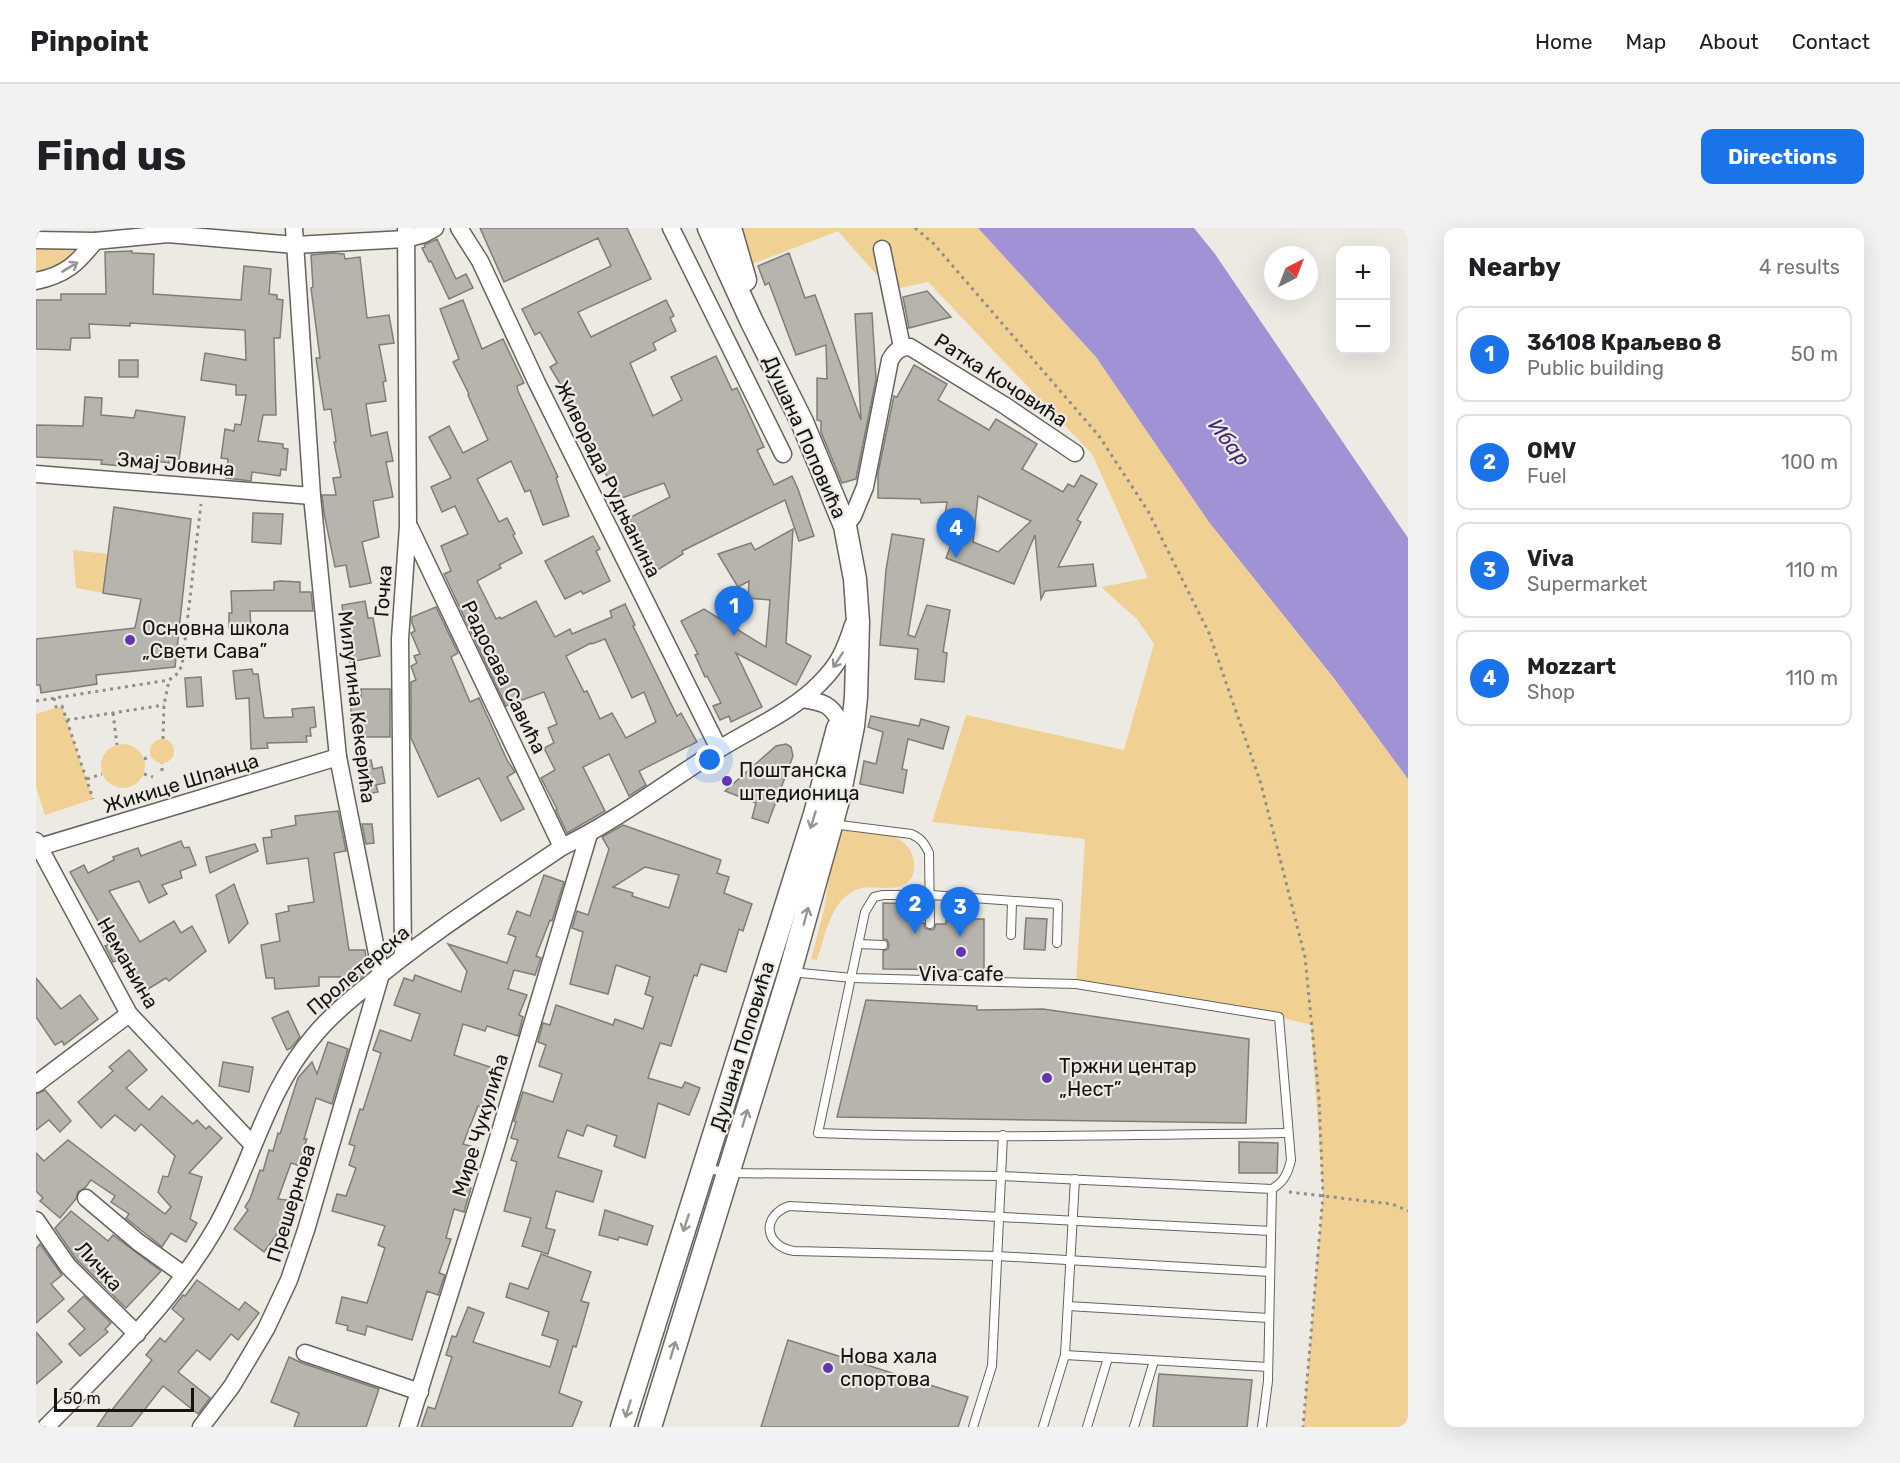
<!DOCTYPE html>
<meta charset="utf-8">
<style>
body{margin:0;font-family:Rubik,sans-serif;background:#f2f2f2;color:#202124}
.controls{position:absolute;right:18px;top:18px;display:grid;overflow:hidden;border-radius:12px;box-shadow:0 6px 24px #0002}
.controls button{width:54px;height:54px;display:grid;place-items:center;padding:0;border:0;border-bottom:2px solid #e0e0e0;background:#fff;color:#202124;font:30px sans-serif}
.compass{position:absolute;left:1228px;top:18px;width:54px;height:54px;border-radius:50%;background:#fff;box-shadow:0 6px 24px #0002;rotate:42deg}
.scale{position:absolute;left:18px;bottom:15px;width:140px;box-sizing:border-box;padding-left:6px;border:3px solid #151412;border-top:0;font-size:16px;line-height:21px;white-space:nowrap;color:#151412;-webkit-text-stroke:4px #edeae4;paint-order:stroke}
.you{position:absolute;left:674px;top:532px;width:21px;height:21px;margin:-15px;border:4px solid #fff;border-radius:50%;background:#1a73e8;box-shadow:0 0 0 9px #1a73e833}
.badge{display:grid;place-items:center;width:39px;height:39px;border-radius:50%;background:#1a73e8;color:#fff;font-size:20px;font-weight:700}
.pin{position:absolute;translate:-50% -50px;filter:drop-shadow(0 2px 3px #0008)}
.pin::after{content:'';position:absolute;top:32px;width:21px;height:18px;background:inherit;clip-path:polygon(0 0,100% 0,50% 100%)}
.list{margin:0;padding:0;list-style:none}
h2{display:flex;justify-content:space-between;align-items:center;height:78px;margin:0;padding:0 24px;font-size:26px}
h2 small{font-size:20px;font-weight:400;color:#757577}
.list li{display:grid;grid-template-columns:39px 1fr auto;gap:18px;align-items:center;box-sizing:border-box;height:96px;margin:0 12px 12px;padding:0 12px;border:2px solid #e0e0e0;border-radius:12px}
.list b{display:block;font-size:22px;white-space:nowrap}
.list p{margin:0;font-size:20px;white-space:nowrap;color:#757577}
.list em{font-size:20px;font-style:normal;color:#757577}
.map{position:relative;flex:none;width:1372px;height:1199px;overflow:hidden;border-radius:12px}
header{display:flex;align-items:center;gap:36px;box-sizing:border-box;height:84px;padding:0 30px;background:#fff;border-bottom:2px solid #e0e0e0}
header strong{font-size:28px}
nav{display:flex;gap:33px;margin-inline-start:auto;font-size:21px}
.intro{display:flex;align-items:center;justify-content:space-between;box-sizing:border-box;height:144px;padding:0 36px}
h1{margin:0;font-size:42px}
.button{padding:15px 27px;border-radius:12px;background:#1a73e8;color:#fff;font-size:21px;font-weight:700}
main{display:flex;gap:36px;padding:0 36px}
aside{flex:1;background:#fff;border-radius:12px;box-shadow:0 6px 24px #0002}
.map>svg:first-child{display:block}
</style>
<header>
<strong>Pinpoint</strong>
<nav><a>Home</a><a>Map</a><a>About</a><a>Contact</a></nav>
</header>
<div class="intro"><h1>Find us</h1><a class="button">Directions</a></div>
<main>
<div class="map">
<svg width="1372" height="1199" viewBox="0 0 1372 1199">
<rect width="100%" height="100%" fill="#edeae4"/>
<g fill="#f0d193">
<polygon points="694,0 942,0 1060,129 1372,551 1372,1199 1267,1199 1287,967 1275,797 1242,789 1040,756 1049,611 896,594 930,487 1088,522 1118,416 1101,391 1065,359 1112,350 1056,226 892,54 854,62 802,3 706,40"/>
<polygon points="0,12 59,13 0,53"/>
<polygon points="37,322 72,326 67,365 40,360"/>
<polygon points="26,478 57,571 9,587 0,559 0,486"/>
<circle cx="126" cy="523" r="12"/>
<circle cx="87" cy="538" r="22"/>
<path d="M800,602c19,2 59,0 71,16 9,11 12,32 -4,39 -19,9 -36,-7 -58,12 -16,14 -21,43 -28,63l-6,-1 13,-49z"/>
</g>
<polygon fill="#a092d4" points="942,0 1158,0 1179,26 1372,310 1372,551 1297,449 1173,294 1060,129"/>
<g fill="#b7b4ae" stroke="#807d77" stroke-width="1.5" fill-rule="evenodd">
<polygon points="444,0 591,0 615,51 542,84 555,109 630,72 638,88 634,90 640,103 617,115 620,122 594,135 617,188 646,172 635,149 680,128 696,162 701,160 728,219 721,222 738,257 756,248 762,261 778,308 763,313 749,272 646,323 647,326 620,343 608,322 593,290 634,269 628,255 583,271 563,233 549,201 551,200 514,139 521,135 504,104 499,107 486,81 575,38 562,10 468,54"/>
<polygon points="401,11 420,51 430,46 437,60 413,71 395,33 393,34 386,20 389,19 388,17"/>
<polygon points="96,23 96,25 118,26 117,66 205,72 208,38 235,41 233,66 241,67 241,71 247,72 244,110 238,110 240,187 227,187 222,213 247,216 247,220 252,221 250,242 245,241 244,248 216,244 215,253 190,250 192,231 185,230 189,201 198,203 199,196 205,197 210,167 200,167 200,157 165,152 169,125 210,132 209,102 94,95 94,98 53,96 54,110 35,110 34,122 0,121 0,72 25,72 25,66 70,66 69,24"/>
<polygon points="297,25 308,26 309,31 324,29 331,90 353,87 358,115 343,117 350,153 347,154 350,173 330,176 335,208 351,204 357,233 350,234 357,269 337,273 343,309 326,314 335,355 314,359 310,337 299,339 288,285 286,267 300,267 297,250 305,249 298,214 300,214 295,181 288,182 280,130 284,130 275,60 277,59 275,27"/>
<polygon points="753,25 769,70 779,67 825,192 819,86 836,85 840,151 820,251 806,255 785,204 785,193 781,192 781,150 791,151 790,117 760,127 733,55 729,57 722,38"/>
<polygon points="891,63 915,89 873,100 867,69"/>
<path d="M427,72l19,49 21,-10 21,44 -7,3 1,5 40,86 -2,1 13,38 -26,9 -13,-35 -5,2 -14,-31 -34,18 22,43 8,-4 8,16 -2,1 9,18 -23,12 2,3 -24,13 19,38 4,-2 1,2 35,-18 19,36 15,-8 2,5 40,-17 -2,-6 15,-7 10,21 -2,1 44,90 4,-3 16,29 -58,29 7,14 -17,11 -20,-42 -26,13 22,44 -38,22 -11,-23 1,-1 -16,-31 14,-8 -11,-22 10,-5 -6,-15 9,-4 -13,-32 -38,14 -62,-132 7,-3 -10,-25 27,-12 -13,-28 -13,6 -11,-25 20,-9 -22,-41 20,-11 14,27 25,-13 -20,-45 1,-1 -16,-32 6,-3 -19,-50zM569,411l27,59 12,-6 12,30 -30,16 -14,-25 -12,6 -13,-28 -3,1 -18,-36 25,-13 1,1z"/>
<rect x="83" y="132" width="19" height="17"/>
<path d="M878,137l33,19 -9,16 51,30 7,-11 41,25 -15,25 41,23 5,-8 6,3 7,-12 16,9 -20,36 4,2 -23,45 35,-3 3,22 -51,5 -4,8 -6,-64 -21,49 -68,-26 13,-34 -15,-2 3,-20 -26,1 -1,-4 -42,-1v-25l16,-77 3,1zM942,268l53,25 -33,31 -25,-10z"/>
<polygon points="49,169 66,170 65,187 98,190 100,182 149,189 143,232 133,231 133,235 96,230 95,239 65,236 66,232 0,229 0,197 47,198"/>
<polygon points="78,279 155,291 139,439 60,447 61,456 5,465 4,457 0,457 0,411 99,400 105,371 67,365"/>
<polygon points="217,285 247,286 245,316 216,314"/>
<polygon points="757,301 750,415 775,428 760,457 700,425 726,479 695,494 693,488 684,492 677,478 685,475 671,448 669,449 659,427 662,426 645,393 668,381 730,419 734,372 712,370 713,353 702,359 682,326 715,315 719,322"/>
<polygon points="856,306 888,311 872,407 879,409 891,377 914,382 907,424 911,425 908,454 879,451 882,421 844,417 850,342"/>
<polygon points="557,308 564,321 560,323 574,353 547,366 545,363 529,371 509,333"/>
<polygon points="244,353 264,354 264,364 275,364 277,383 214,383 215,400 193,400 193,385 196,385 195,363 238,362 238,354"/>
<polygon points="329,373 332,390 337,390 344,428 314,434 306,377"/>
<polygon points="400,379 422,425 415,429 434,474 443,470 471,532 479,544 471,549 488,581 465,593 443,550 402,569 375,510 375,454 380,452 375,438 381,435 378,428 384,426 375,405 379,403 376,395 376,389"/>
<polygon points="216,441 217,446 222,446 228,490 257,489 256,481 278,479 280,499 274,500 275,508 270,508 271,514 231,515 232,520 215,521 213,470 200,471 197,443"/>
<polygon points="165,449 167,478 151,479 149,450"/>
<polygon points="325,461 354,461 354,509 327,509 327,491 315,491 315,472 325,471"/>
<polygon points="835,488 883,498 885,491 913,499 907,521 872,511 866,541 871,542 867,565 824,556 828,533 840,536 847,504 832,499"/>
<polygon points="750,516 755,519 757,528 732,595 716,590 720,575 689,563 740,518"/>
<polygon points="335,532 337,541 346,539 349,555 340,557 342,564 326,567 321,534"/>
<polygon points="302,583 310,623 298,625 313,722 329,722 331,740 326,740 327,748 322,752 312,752 312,749 283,749 283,758 239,761 238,750 230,750 225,717 244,713 240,686 253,683 252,678 278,674 272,630 231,636 227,610 236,609 235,602 260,597 259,588"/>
<polygon points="326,596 336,596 338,615 330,616"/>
<path d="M587,597l98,35 -4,13 12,4 -5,16 28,11 -9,27 -4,-2 -13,43 -25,-8 -4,12 -3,-1 -23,71 -11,-3 -12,35 34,10 3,-6 15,6 -11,27 -31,-12 -13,55 -31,-12 3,-10 -30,-11 -4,11 -16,-6 -9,27 44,14 -9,31 -37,-11 -10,37 9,2 -7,24 -26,-8 9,-28 -27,-7 13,-49 -6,-2 7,-20 -7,-2 5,-16 -2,-1 9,-29 30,10 9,-28 -23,-8 7,-21 -8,-3 5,-19 7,2 6,-20 57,20 2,-6 28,10 10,-32 -8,-3 5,-17 -34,-12 -8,29 -38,-10 13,-52 -11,-4 5,-17 11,4 21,-66 -7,-12zM609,639l34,8 -10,33 -37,-12 1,-3 -20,-6z"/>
<polygon points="145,613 148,620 153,619 160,637 144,643 146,650 126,657 131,666 113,675 103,653 73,663 104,714 138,693 145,705 156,698 170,723 133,753 130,750 104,766 82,732 77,734 69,718 72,717 66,705 68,704 34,644 48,637 52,645 78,632 77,629 102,620 105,628"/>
<polygon points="219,616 222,623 174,645 170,629"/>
<polygon points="508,647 528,654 516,693 514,692 500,728 505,730 499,747 478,742 472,761 491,767 483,787 487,789 482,808 451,798 449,803 427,796 418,827 457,840 455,847 461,849 451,881 442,878 427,916 442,920 430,958 435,960 428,984 418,981 410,1010 415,1011 403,1045 409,1047 402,1067 391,1063 376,1112 331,1098 329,1107 311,1102 312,1098 300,1095 306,1069 331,1075 349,1020 342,1017 349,998 296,983 301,966 310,968 320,940 313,937 319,918 313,916 324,881 327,882 345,825 337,822 344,802 375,813 384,786 358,777 368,750 377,753 379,747 425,764 431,743 412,716 471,735 480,709 472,706 481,683 494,688"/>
<polygon points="198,656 212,695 193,715 180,667"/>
<polygon points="847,675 878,676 878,695 888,695 889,700 894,702 898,701 900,696 910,696 910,691 948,691 948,742 847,741 847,723 852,721 853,717 851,712 847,711"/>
<polygon points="990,690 1011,691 1009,722 988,721"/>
<polygon points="0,750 25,781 44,767 62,791 28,817 26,813 19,817 0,789"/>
<polygon points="830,772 941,778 941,782 1007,781 1213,811 1210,895 801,889"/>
<polygon points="252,783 264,809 255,820 251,822 236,790"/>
<polygon points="292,814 312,821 296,876 280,870 268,911 271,911 269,916 280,920 275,934 265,931 264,938 255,935 242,971 257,973 254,999 247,998 228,1024 198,1001 212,982 209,979 214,971 224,942 227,943 233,922 237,923 242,905 244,906 262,850 276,834 281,846"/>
<polygon points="93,822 111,842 90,860 113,882 126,868 157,896 161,892 170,901 173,898 186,910 153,945 166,949 154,991 161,995 150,1014 135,1005 126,1019 90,990 93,986 75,974 79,968 55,952 49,960 42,964 40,971 24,990 4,973 7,970 0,963 0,925 8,933 32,912 129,986 135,979 122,964 127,948 132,949 139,928 105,896 99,903 79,887 65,900 42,874 77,843 73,839"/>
<polygon points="187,834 217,839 213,864 183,858"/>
<polygon points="9,862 35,893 24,904 13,892 0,902 0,866"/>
<polygon points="1203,914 1242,915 1241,945 1203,945"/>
<polygon points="569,982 617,998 611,1017 583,1009 582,1012 563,1007"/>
<polygon points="35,983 72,1013 77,1007 125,1043 90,1080 40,1031 19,1000"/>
<polygon points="4,1016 26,1047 15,1056 28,1071 0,1095 0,1021"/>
<polygon points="505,1026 555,1044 545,1073 553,1075 540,1119 537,1118 523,1165 546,1174 536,1199 385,1199 392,1179 399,1181 416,1129 410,1127 416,1108 420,1109 432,1079 448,1085 437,1114 514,1139 522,1112 506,1107 513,1084 470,1069 474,1055 492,1061"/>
<polygon points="161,1052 203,1082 209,1074 223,1085 202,1112 195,1106 174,1132 161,1122 142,1144 174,1170 162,1186 127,1158 95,1199 61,1199 73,1181 75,1183 116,1132 110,1127 124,1110 129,1114 148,1091 136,1081 147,1067 149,1068"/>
<polygon points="48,1068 75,1095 69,1101 72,1104 44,1128 33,1116 49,1101 32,1083"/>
<polygon points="0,1104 26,1134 0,1156"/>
<polygon points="752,1112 932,1169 922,1199 725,1199"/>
<polygon points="253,1129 266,1135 343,1161 330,1199 258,1199 263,1185 235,1174"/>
<polygon points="1123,1146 1216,1152 1211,1199 1117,1199"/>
</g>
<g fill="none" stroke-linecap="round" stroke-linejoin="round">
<defs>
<g id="service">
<path d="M796,596l79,10c10,4 14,10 18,19l1,71"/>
<polyline points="975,707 976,673"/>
<path d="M1021,715l1,-39 -127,-9h-48l-9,2 -9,15 -47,221c157,6 314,2 470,0"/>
<polyline points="822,716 847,717"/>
<path d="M669,940l23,5 273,3 271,13c12,-7 16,-16 19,-29l-12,-143 -203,-33 -224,-6 -61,-6"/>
<path d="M1234,1044l-273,-16 -203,-5c-30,-5 -33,-35 -5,-45l482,25"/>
<polyline points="1032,1078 1233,1090"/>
<polyline points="1029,1127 1232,1139"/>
<polyline points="937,1199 956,1138 967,907"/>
<polyline points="1007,1199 1029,1127 1039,951"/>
<polyline points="1051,1199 1072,1130"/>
<polyline points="1098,1199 1118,1133"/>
<polyline points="1226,1199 1232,1153 1236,961"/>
</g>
<g id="minor">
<polyline points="423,0 444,33 501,155 683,521"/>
<polyline points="635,0 747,226"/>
<polyline points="0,12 59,13 132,6 259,17 370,11 388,6 399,0"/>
<polyline points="846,21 866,119"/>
<path d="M0,53c29,-6 41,-17 59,-40"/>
<polyline points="0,246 276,268"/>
<path d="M809,298l8,-10 12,-29 25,-127c5,-9 10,-13 20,-13l94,58 71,48"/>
<polyline points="374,300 526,619"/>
<path d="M767,471c19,3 29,5 37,24"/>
<polyline points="0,613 93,786 217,917"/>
<polyline points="0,620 302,529"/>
<polyline points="367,729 364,411 372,298 370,0"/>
<polyline points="0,856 93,786"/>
<polyline points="50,970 102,1014 148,1047"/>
<polyline points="0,992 32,1038 101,1106"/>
<polyline points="269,1125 384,1164"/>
<path d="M10,1199c61,-62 126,-124 170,-200 35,-61 50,-136 97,-190 15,-19 34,-35 53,-50 61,-52 130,-95 196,-140 56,-27 106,-66 159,-99 32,-20 72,-37 99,-65 19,-19 25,-33 33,-58"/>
<polyline points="165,1199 196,1158 230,1101 253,1052 270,1002 345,746 302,529 276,268 258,0"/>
<polyline points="372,1199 457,927 553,606"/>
</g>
<g id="secondary">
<polyline points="694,0 709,52"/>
<polyline points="586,1199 779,586 802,500"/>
<polyline points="614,1199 754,744 803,569 817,498 820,469 822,394 819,351 809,298 766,194 715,92 673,0"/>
</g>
</defs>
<use href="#service" stroke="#65635d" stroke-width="10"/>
<use href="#minor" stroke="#65635d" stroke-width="19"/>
<use href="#secondary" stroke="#65635d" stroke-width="25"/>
<g stroke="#908e8a" stroke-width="3" stroke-dasharray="3 4.5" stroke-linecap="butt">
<polyline points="879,0 897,15 1063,208 1112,283 1173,405 1225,556 1269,729 1283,871 1287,967 1267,1199"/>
<polyline points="18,470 20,479 26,478 57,571"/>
<polyline points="0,473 133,452 140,447 146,438 165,276"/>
<polyline points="77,485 81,517"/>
<polyline points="31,492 128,477"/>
<polyline points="127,511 128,477 133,452"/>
<polyline points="108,531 115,528"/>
<polyline points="126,543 126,535"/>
<polyline points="108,546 117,549"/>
<polyline points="51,551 66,546"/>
<polyline points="1253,964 1356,976 1372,983"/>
</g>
<use href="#service" stroke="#fff" stroke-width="8"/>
<use href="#minor" stroke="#fff" stroke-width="16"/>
<use href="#secondary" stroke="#fff" stroke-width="22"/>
</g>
<defs><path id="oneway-shaft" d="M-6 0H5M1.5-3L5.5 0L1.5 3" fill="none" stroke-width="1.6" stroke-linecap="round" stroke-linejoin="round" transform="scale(1.5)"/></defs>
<g stroke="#969594">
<use href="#oneway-shaft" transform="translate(34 39) rotate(-31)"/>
<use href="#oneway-shaft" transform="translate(802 432) rotate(123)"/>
<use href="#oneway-shaft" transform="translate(777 592) rotate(107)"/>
<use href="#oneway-shaft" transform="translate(770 688) rotate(-75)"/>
<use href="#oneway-shaft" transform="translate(709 890) rotate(-73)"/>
<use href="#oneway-shaft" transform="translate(650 995) rotate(108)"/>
<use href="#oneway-shaft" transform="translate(637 1122) rotate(-73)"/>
<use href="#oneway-shaft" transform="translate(592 1181) rotate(107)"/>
</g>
<g fill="#5f37af" stroke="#edeae4" stroke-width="2">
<circle cx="94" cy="412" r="6"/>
<circle cx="691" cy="553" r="6"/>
<circle cx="925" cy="724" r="6"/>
<circle cx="1011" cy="850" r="6"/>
<circle cx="792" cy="1140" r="6"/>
</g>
<g text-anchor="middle" stroke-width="4.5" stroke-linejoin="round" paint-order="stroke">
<g font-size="20" fill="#151412" stroke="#edeae4">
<text transform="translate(965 152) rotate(33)" y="7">Ратка Кочовића</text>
<text transform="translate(769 209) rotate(66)" y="7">Душана Поповића</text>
<text transform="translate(140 236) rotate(5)" y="7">Змај Јовина</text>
<text transform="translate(572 251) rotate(64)" y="7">Живорада Рудњанина</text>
<text transform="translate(347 363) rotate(-86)" y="7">Гочка</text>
<text transform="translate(468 449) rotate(64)" y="7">Радосава Савића</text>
<text transform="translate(321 479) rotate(83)" y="7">Милутина Кекерића</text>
<text transform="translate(145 555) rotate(-17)" y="7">Жикице Шпанца</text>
<text transform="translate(92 735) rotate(60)" y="7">Немањина</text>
<text transform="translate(322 742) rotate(-40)" y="7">Пролетерска</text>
<text transform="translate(706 818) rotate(-73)" y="7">Душана Поповића</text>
<text transform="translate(444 897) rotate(-73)" y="7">Мире Чукулића</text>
<text transform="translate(255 975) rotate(-73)" y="7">Прешернова</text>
<text transform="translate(63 1038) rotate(48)" y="7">Личка</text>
</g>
<g font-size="20" fill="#151412" stroke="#edeae4" text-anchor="start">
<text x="106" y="407">Основна школа<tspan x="106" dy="23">„Свети Сава”</tspan></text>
<text x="703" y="549">Поштанска<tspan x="703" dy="23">штедионица</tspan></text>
<text x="925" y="753" text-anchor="middle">Viva cafe</text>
<text x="1023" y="845">Тржни центар<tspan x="1023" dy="23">„Нест”</tspan></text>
<text x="804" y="1135">Нова хала<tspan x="804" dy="23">спортова</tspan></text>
</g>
<g font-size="21" font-style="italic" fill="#3f2774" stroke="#edeae4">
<text transform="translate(1193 214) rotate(53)" y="7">Ибар</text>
</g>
</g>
</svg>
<div class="controls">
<button>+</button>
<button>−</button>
</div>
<svg class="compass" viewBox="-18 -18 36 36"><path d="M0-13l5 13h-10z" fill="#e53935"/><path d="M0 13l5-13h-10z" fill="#757577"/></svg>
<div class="scale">50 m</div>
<div class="you"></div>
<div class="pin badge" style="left:698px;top:408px">1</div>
<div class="pin badge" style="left:879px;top:706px">2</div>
<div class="pin badge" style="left:924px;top:709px">3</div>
<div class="pin badge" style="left:920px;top:330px">4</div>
</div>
<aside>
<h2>Nearby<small>4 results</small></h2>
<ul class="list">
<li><span class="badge">1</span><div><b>36108 Краљево 8</b><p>Public building</p></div><em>50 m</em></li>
<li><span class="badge">2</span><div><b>OMV</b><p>Fuel</p></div><em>100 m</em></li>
<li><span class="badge">3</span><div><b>Viva</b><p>Supermarket</p></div><em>110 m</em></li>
<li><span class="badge">4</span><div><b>Mozzart</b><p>Shop</p></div><em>110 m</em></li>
</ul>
</aside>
</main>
